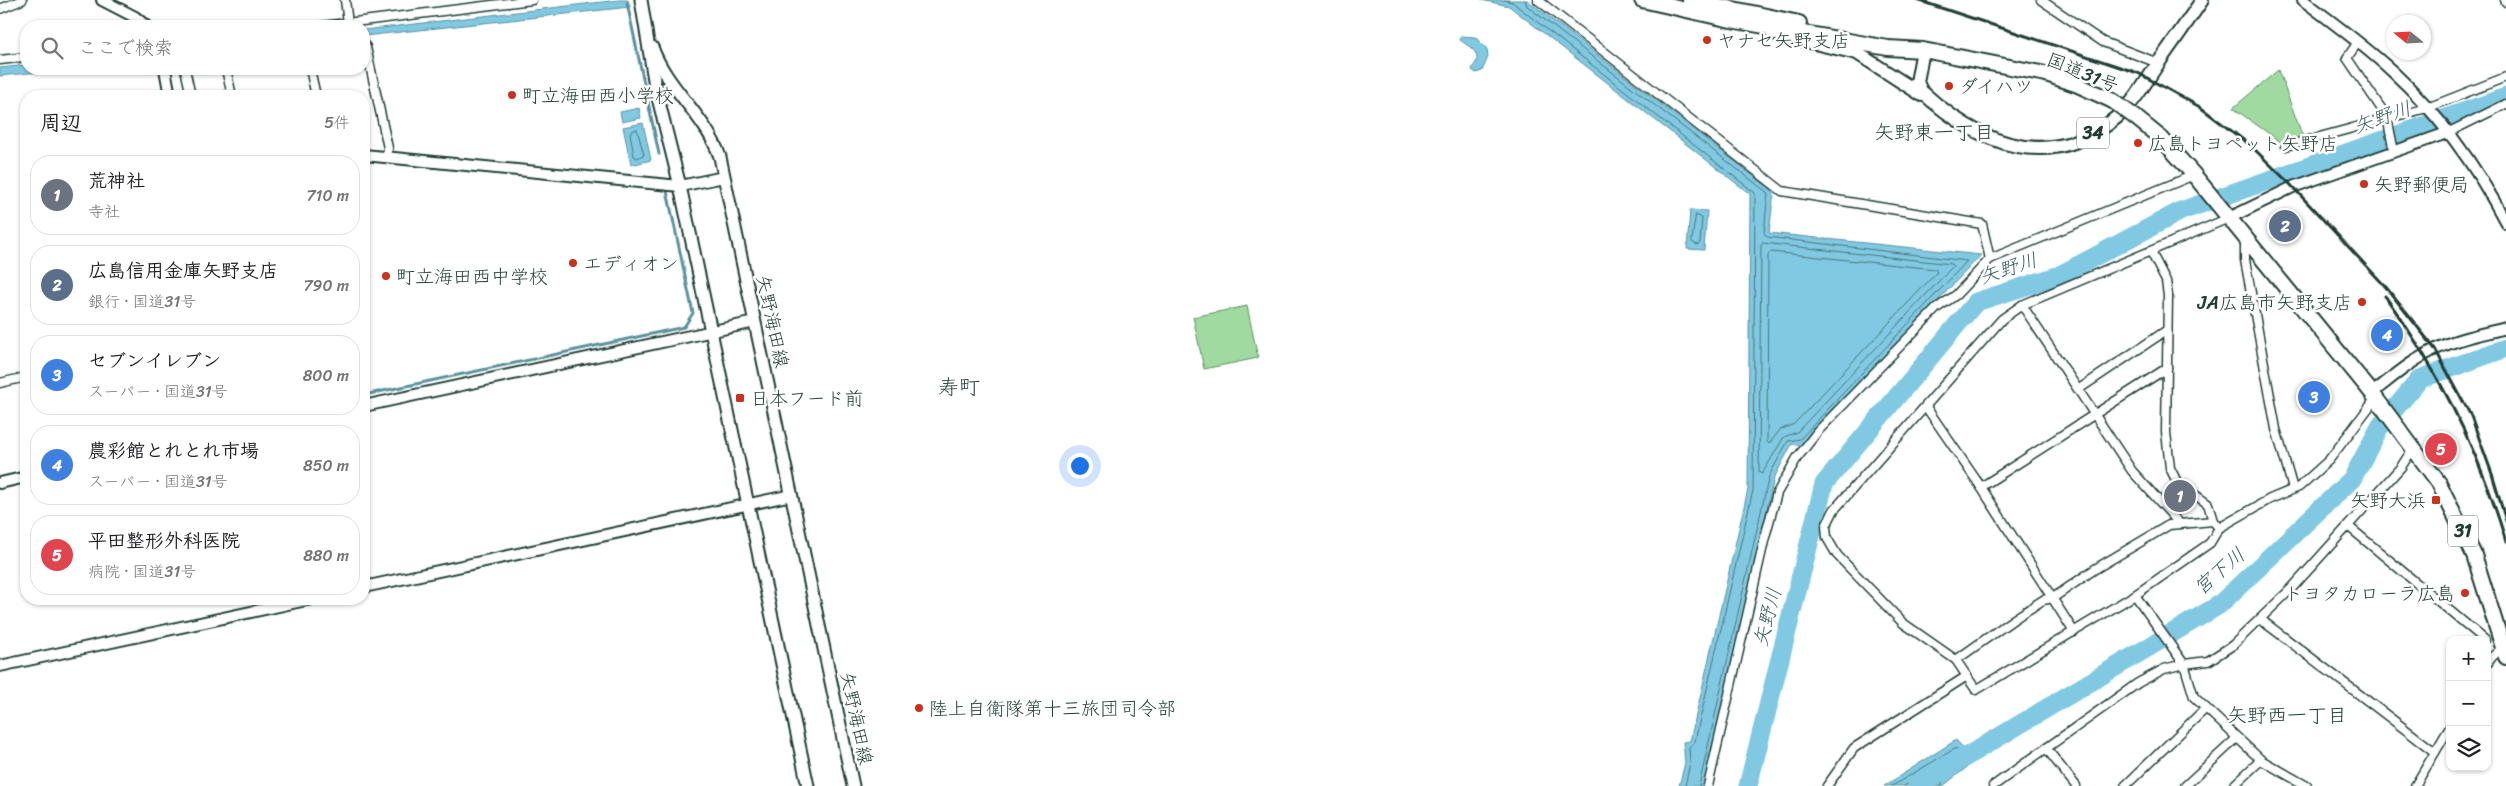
<!DOCTYPE html>
<html lang="ja">
<meta charset="utf-8">
<style>
body{margin:0;font-family:Sriracha,"Klee One",sans-serif;background:#f2f2f2;color:#202124}
.controls{position:absolute;right:15px;bottom:15px;display:grid;overflow:hidden;border-radius:10px;box-shadow:0 1px 4px #0004}
.controls button{width:45px;height:45px;display:grid;place-items:center;padding:0;border:0;border-bottom:1px solid #e0e0e0;background:#fff;color:#202124;font:25px sans-serif}
.compass{position:absolute;left:2386px;top:15px;width:45px;height:45px;border-radius:50%;background:#fff;box-shadow:0 1px 4px #0004;rotate:288deg}
.you{position:absolute;left:1079px;top:465px;width:18px;height:18px;margin:-12px;border:4px solid #fff;border-radius:50%;background:#1a73e8;box-shadow:0 0 0 8px #1a73e833}
.badge{display:grid;place-items:center;width:32px;height:32px;border-radius:50%;background:#d93025;color:#fff;font-size:16px;font-weight:700}
.pin{position:absolute;translate:-50% -50%;border:2px solid #fff;box-shadow:0 1px 5px #0006}
.list{margin:0;padding:0;list-style:none}
h2{display:flex;justify-content:space-between;align-items:center;height:65px;margin:0;padding:0 20px;font-size:21px}
h2 small{font-size:16px;font-weight:400;color:#757577}
.list li{display:grid;grid-template-columns:32px 1fr auto;gap:15px;align-items:center;box-sizing:border-box;height:80px;margin:0 10px 10px;padding:0 10px;border:1px solid #e0e0e0;border-radius:20px}
.list b{display:block;font-size:19px;white-space:nowrap}
.list p{margin:0;font-size:16px;white-space:nowrap;color:#757577}
.list em{font-size:16px;font-style:normal;color:#757577}
.icon{flex:none;width:28px;height:28px;fill:none;stroke:currentColor;stroke-width:2;stroke-linecap:round;stroke-linejoin:round}
.map{position:relative;flex:none;width:2506px;height:786px;overflow:hidden}
.search{position:absolute;background:#fff;box-shadow:0 1px 4px #0004;left:20px;top:20px;width:350px;height:55px;display:flex;align-items:center;gap:12px;box-sizing:border-box;padding:0 18px;border-radius:20px;color:#757577;font-size:19px}
.panel{position:absolute;background:#fff;box-shadow:0 1px 4px #0004;left:20px;top:90px;width:350px;height:515px;border-radius:20px}
.map>svg:first-child{display:block}
</style>
<div class="map">
<svg width="2506" height="786" viewBox="0 0 2506 786">
<rect width="100%" height="100%" fill="#fff"/>
<filter id="ink" filterUnits="userSpaceOnUse"><feTurbulence type="fractalNoise" baseFrequency=".02" numOctaves="2"/><feDisplacementMap in="SourceGraphic" scale="10" xChannelSelector="R" yChannelSelector="G"/><feConvolveMatrix kernelMatrix="1 2 1 2 8 2 1 2 1" color-interpolation-filters="sRGB"/></filter>
<g filter="url(#ink)">
<g fill="#a0daa0" stroke="#608c6a">
<polygon points="2278,70 2303,137 2282,143 2233,108"/>
<polygon points="1247,306 1258,358 1204,369 1193,317"/>
</g>
<g fill="#81c9e2" stroke="#5a919c">
<polygon points="619,0 628,0 630,7 364,36 364,30"/>
<polygon points="1481,0 1527,0 1774,192 1769,233 1981,255 1800,446 1792,444 1774,478 1704,786 1679,786 1685,763 1683,742 1690,741 1748,489 1750,194 1509,6"/>
<path d="M1461,36l14,1 12,12 1,8 -6,14 -6,2 -4,-3c1,-5 5,-7 5,-11 0,-10 -11,-14 -17,-19z"/>
<polygon points="26,65 26,69 68,69 0,76 0,68"/>
<polygon points="639,108 641,118 622,122 620,112"/>
<polygon points="643,123 651,160 631,165 623,127"/>
<polygon points="1690,210 1707,211 1704,250 1687,249"/>
<polygon points="1956,740 1975,761 1943,786 1884,786"/>
</g>
<g fill="none" stroke-linecap="round" stroke-linejoin="round">
<g stroke="#46757a" stroke-width="1">
<polyline points="1504,0 1512,2 1755,193 1753,490 1695,741 1689,748 1690,763 1685,786"/>
<polyline points="1525,0 1527,6 1768,193 1764,232 1767,237 1967,261 1800,439 1788,441 1769,476 1699,786"/>
<polygon points="637,129 644,155 637,158 634,156 630,133"/>
<polygon points="1696,215 1702,218 1700,243 1697,245 1692,242"/>
<polygon points="1763,243 1951,264 1953,266 1797,432 1784,437 1762,474 1759,471 1761,246"/>
<polygon points="1771,252 1935,269 1937,272 1794,424 1780,430 1769,444 1767,442 1768,255"/>
<polyline points="1892,786 1956,748 1966,761 1943,780 1941,786"/>
<polyline points="1904,786 1955,756 1957,761 1938,776 1935,786"/>
</g>
<g stroke="#5a919c" stroke-width="3">
<polyline points="627,3 659,154"/>
<polyline points="364,395 684,327 693,313 667,191"/>
</g>
<g stroke="#81c9e2" stroke-width="19">
<polyline points="1748,786 1824,484 1976,302 2060,275 2181,211 2506,97"/>
<polyline points="1917,786 2219,605 2352,479 2381,425 2420,379 2506,348"/>
</g>
<defs>
<g id="minor">
<polyline points="345,0 348,23"/>
<polyline points="1538,0 1782,191 1982,224 1990,259"/>
<polyline points="2041,0 2103,42 2158,63"/>
<polyline points="2505,0 2506,2"/>
<polyline points="0,9 22,0"/>
<polyline points="322,26 532,0"/>
<polyline points="2358,42 2347,58 2387,117 2394,152"/>
<polyline points="364,45 366,47 388,148 387,157"/>
<polyline points="0,60 26,57"/>
<polyline points="185,69 191,96"/>
<polyline points="226,69 232,96"/>
<polyline points="310,69 316,96"/>
<polyline points="2447,133 2506,104"/>
<polyline points="2286,146 2427,108 2506,77"/>
<polyline points="2229,218 2022,305 2002,319 1834,510 1826,526 1827,538 1837,555 1903,623 1956,660 1976,690 2135,595 2210,543 2219,528 2270,499 2299,487 2329,460 2376,398"/>
<polyline points="2245,239 2245,260 2276,429 2293,489"/>
<polyline points="2151,252 2166,281 2168,296 2166,432 2170,468 2177,482 2208,504 2213,521"/>
<polyline points="2022,305 2132,471 2180,524"/>
<polyline points="0,383 26,377"/>
<polyline points="2079,389 2167,330"/>
<polyline points="1926,407 1981,487 2074,632"/>
<polyline points="1981,487 2167,368"/>
<polyline points="2348,526 2485,640"/>
<polyline points="2135,595 2184,664 2194,697 2261,760 2307,786"/>
<polyline points="2260,619 2435,752"/>
<polyline points="1956,660 2014,619 2043,600 2053,598 2095,569 2169,525 2213,521 2219,528"/>
<polyline points="2487,664 2492,657 2503,647"/>
<polyline points="2046,748 2076,786"/>
<polyline points="1708,786 1765,537 1777,493 1797,458 1818,431 1937,308 1956,295 1990,259 2194,175"/>
<polyline points="1827,786 1854,748 1967,676"/>
<polyline points="1993,786 2138,683 2164,669 2184,664 2208,661 2233,645 2292,588 2401,467 2414,447"/>
<polyline points="2125,786 2206,708"/>
<polyline points="2185,786 2237,738"/>
<polyline points="2233,786 2261,760"/>
<polyline points="2415,786 2450,727"/>
</g>
<g id="tertiary">
<polyline points="102,0 135,17 146,26"/>
<path d="M2303,0c30,23 61,45 89,71 47,43 85,96 114,152"/>
<polyline points="165,69 170,96"/>
<polyline points="364,155 680,186 724,177"/>
<polyline points="2229,218 2293,187 2447,133"/>
<path d="M2372,393c21,-16 40,-33 64,-44 22,-11 47,-15 70,-21"/>
<polyline points="364,406 755,322"/>
<polyline points="0,483 26,477"/>
<polyline points="364,587 792,495"/>
<polyline points="0,666 311,599"/>
</g>
<g id="secondary">
<polyline points="641,0 655,86 680,186 808,786"/>
<path d="M652,47c15,42 54,69 68,110l133,629"/>
</g>
<g id="primary">
<polyline points="1772,33 1857,53 1922,95"/>
<path d="M1923,50l-6,32 4,9c59,54 128,83 196,26 18,-15 29,-36 42,-55 14,-20 29,-41 43,-62"/>
</g>
<g id="trunk">
<polyline points="1642,0 1731,20 1888,48 1923,50 2046,74 2078,85 2113,101"/>
<polyline points="1690,0 1799,23"/>
<polyline points="2135,117 2162,139 2194,175 2372,393 2439,483 2474,555 2506,657"/>
</g>
</defs>
<use href="#minor" stroke="#1f3d34" stroke-width="11"/>
<use href="#tertiary" stroke="#1f3d34" stroke-width="14"/>
<use href="#secondary" stroke="#1f3d34" stroke-width="15"/>
<use href="#primary" stroke="#1f3d34" stroke-width="16"/>
<use href="#trunk" stroke="#1f3d34" stroke-width="18"/>
<use href="#minor" stroke="#fff" stroke-width="8"/>
<use href="#tertiary" stroke="#fff" stroke-width="10"/>
<use href="#secondary" stroke="#fff" stroke-width="11"/>
<use href="#primary" stroke="#fff" stroke-width="12"/>
<use href="#trunk" stroke="#fff" stroke-width="14"/>
<g stroke="#1f3d34" stroke-width="3">
<polyline points="1917,0 2138,73 2200,107 2250,145 2289,183 2385,286 2435,349 2471,416 2492,474 2506,521"/>
<path d="M2385,296c54,75 95,157 121,246"/>
</g>
<defs>
<polyline id="trunk-bridge" points="2113,101 2135,117"/>
</defs>
<use href="#trunk-bridge" stroke="#1f3d34" stroke-width="18" stroke-linecap="butt"/>
<use href="#trunk-bridge" stroke="#fff" stroke-width="14"/>
</g>
</g>
<g fill="#c8321e" stroke="#fff" stroke-width="2">
<circle cx="1707" cy="40" r="5"/>
<circle cx="1949" cy="86" r="5"/>
<circle cx="512" cy="95" r="5"/>
<circle cx="2138" cy="143" r="5"/>
<circle cx="2364" cy="184" r="5"/>
<circle cx="573" cy="263" r="5"/>
<circle cx="386" cy="276" r="5"/>
<circle cx="2362" cy="302" r="5"/>
<rect x="735" y="393" width="10" height="10" rx="2.5"/>
<rect x="2431" y="495" width="10" height="10" rx="2.5"/>
<circle cx="2465" cy="593" r="5"/>
<circle cx="919" cy="708" r="5"/>
</g>
<g text-anchor="middle" stroke-width="5" stroke-linejoin="round" paint-order="stroke">
<g fill="#fff" stroke="#627771" stroke-width="1">
<rect x="2077" y="117.5" width="32" height="31" rx="4"/>
<rect x="2448" y="515.5" width="30" height="31" rx="4"/>
</g>
<g font-size="18" font-weight="bold" fill="#1f3d34">
<text x="2093" y="139">34</text>
<text x="2463" y="537">31</text>
</g>
<g font-size="19" fill="#1f3d34" stroke="#fff" text-anchor="start">
<text x="1717" y="47">ヤナセ矢野支店</text>
<text x="1959" y="93">ダイハツ</text>
<text x="522" y="102">町立海田西小学校</text>
<text x="2148" y="150">広島トヨペット矢野店</text>
<text x="2374" y="191">矢野郵便局</text>
<text x="583" y="270">エディオン</text>
<text x="396" y="283">町立海田西中学校</text>
<text x="2352" y="309" text-anchor="end">JA広島市矢野支店</text>
<text x="750" y="405">日本フード前</text>
<text x="2426" y="507" text-anchor="end">矢野大浜</text>
<text x="2455" y="600" text-anchor="end">トヨタカローラ広島</text>
<text x="929" y="715">陸上自衛隊第十三旅団司令部</text>
</g>
<g font-size="19" fill="#1f3d34" stroke="#fff">
<text transform="translate(2083 72) rotate(22)" y="7">国道31号</text>
<text transform="translate(773 321) rotate(78)" y="7">矢野海田線</text>
<text transform="translate(857 718) rotate(78)" y="7">矢野海田線</text>
</g>
<g font-size="20" font-style="italic" fill="#386060" stroke="#fff">
<text transform="translate(2382 117) rotate(-19)" y="7">矢野川</text>
<text transform="translate(2008 268) rotate(-18)" y="7">矢野川</text>
<text transform="translate(2219 571) rotate(-41)" y="7">宮下川</text>
<text transform="translate(1767 617) rotate(-76)" y="7">矢野川</text>
</g>
<g font-size="20" fill="#1f3d34" stroke="#fff">
<text x="1934" y="139">矢野東一丁目</text>
<text x="2287" y="722">矢野西一丁目</text>
</g>
<g font-size="21" fill="#1f3d34" stroke="#fff">
<text x="959" y="394">寿町</text>
</g>
</g>
</svg>
<div class="controls">
<button>+</button>
<button>−</button>
<button><svg class="icon" aria-label="layers" viewBox="0 0 24 24"><path d="M12 4l9 5-9 5-9-5zM3 14l9 5 9-5"/></svg></button>
</div>
<svg class="compass" viewBox="-18 -18 36 36"><path d="M0-13l5 13h-10z" fill="#e53935"/><path d="M0 13l5-13h-10z" fill="#757577"/></svg>
<div class="you"></div>
<div class="pin badge" style="left:2180px;top:496px;background:#6b7280">1</div>
<div class="pin badge" style="left:2285px;top:226px;background:#5c6f8a">2</div>
<div class="pin badge" style="left:2314px;top:397px;background:#3f7fe0">3</div>
<div class="pin badge" style="left:2387px;top:335px;background:#3f7fe0">4</div>
<div class="pin badge" style="left:2441px;top:449px;background:#e0444e">5</div>
<div class="search"><svg class="icon" aria-label="search" viewBox="0 0 24 24"><circle cx="10" cy="10" r="6"/><path d="M15 15l6 6"/></svg>ここで検索</div>
<section class="panel">
<h2>周辺<small>5件</small></h2>
<ul class="list">
<li><span class="badge" style="background:#6b7280">1</span><div><b>荒神社</b><p>寺社</p></div><em>710 m</em></li>
<li><span class="badge" style="background:#5c6f8a">2</span><div><b>広島信用金庫矢野支店</b><p>銀行 · 国道31号</p></div><em>790 m</em></li>
<li><span class="badge" style="background:#3f7fe0">3</span><div><b>セブンイレブン</b><p>スーパー · 国道31号</p></div><em>800 m</em></li>
<li><span class="badge" style="background:#3f7fe0">4</span><div><b>農彩館とれとれ市場</b><p>スーパー · 国道31号</p></div><em>850 m</em></li>
<li><span class="badge" style="background:#e0444e">5</span><div><b>平田整形外科医院</b><p>病院 · 国道31号</p></div><em>880 m</em></li>
</ul>
</section>
</div>
